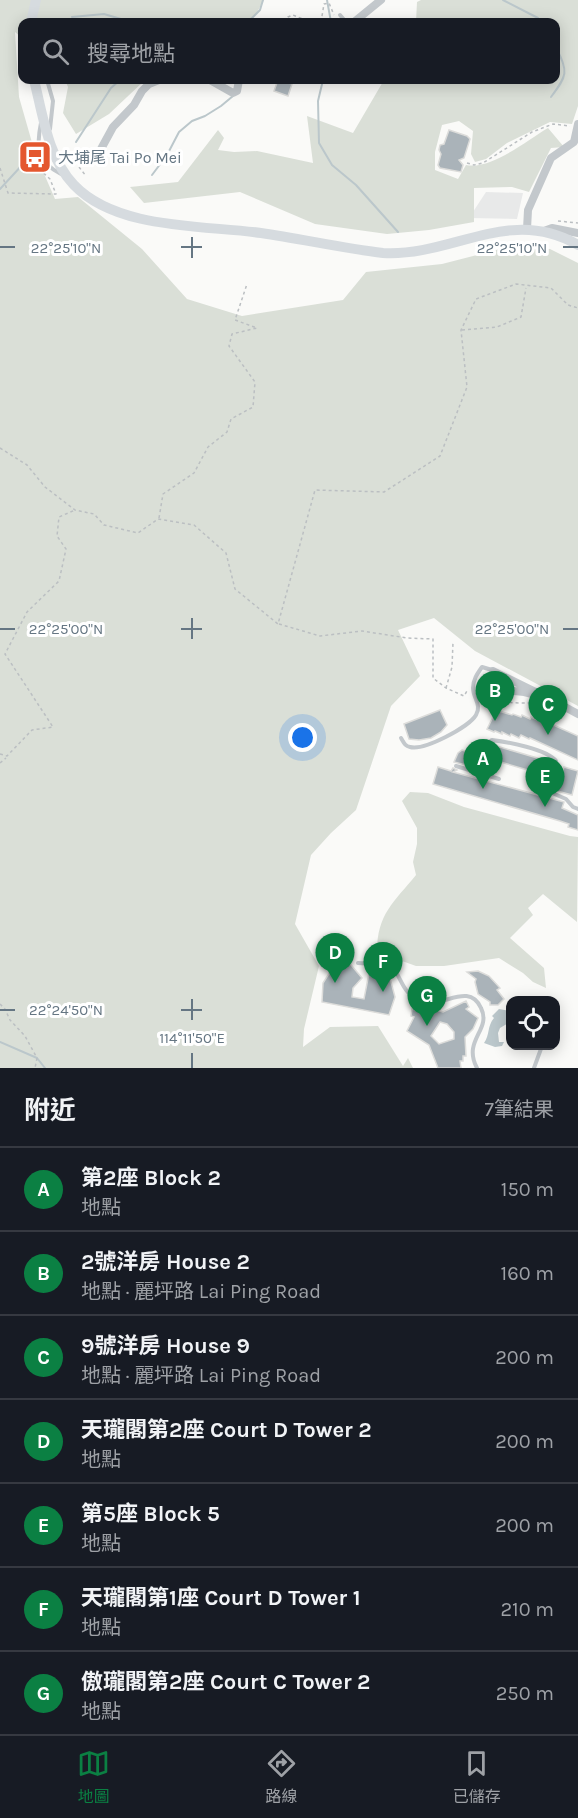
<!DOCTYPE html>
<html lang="zh-TW">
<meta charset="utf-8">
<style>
body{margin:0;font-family:Karla,"Noto Sans TC",sans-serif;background:#20242c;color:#f1f3f6}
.controls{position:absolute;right:18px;bottom:18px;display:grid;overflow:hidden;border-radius:12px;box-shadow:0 3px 15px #0003}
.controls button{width:54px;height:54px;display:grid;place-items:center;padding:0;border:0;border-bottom:2px solid #363941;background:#171b24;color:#f1f3f6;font:30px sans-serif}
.you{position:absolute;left:303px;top:738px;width:21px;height:21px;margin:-15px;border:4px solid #fff;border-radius:50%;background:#1a73e8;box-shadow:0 0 0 9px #1a73e833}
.badge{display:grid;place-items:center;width:39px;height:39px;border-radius:50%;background:#0b8043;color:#fff;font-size:20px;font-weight:700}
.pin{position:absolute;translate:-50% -50px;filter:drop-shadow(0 2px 3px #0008)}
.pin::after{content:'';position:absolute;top:32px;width:21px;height:18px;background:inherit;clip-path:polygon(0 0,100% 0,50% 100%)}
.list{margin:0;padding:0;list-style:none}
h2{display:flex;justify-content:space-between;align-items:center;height:78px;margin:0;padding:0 24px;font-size:26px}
h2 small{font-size:20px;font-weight:400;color:#9ea1a6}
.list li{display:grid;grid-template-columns:39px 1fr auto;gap:18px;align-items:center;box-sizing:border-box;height:84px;padding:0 24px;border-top:2px solid #363941}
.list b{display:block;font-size:22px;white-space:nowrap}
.list p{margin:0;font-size:20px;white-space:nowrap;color:#9ea1a6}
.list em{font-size:20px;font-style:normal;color:#9ea1a6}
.icon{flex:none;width:33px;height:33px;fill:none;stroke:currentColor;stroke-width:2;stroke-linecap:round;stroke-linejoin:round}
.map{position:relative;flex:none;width:578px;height:1068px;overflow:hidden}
.search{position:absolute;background:#171b24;box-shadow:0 3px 15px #0003;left:18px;right:18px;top:18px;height:66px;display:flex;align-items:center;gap:15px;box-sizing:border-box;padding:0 21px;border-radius:12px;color:#9ea1a6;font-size:22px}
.sheet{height:666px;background:#171b24}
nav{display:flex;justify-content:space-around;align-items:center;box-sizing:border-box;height:84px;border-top:2px solid #363941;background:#171b24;font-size:16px;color:#9ea1a6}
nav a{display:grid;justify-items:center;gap:3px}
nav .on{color:#0b8043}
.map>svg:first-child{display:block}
</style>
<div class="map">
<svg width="578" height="1068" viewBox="0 0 578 1068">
<rect width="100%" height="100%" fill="#fafaf8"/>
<polygon fill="#e8e9e9" points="486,192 523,193 517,219 469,218"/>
<g fill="#dadfd7">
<polygon points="0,0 264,0 256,14 246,22 22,22 22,38 15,32 19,97 35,153 55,199 78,197 142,249 187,299 242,316 343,300 366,272 442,264 512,246 550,249 578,263 578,706 475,651 434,618 398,630 420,676 391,706 356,810 331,833 311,855 295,924 319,966 304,1029 303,1047 330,1027 378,1026 403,1066 408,1058 413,1068 0,1068"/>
<path d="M421,0h157v106l-6,18 -22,-2 -43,21 -21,16 -11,3 -4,-8 2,-23 -14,-10 -17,4 -7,27v18l23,9 8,-14c25,5 60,-24 82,-37l16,19 -13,1 -22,44 -17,-5 -38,1v34l-45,8 -42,4 -72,-10 -75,-32 -96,11 -14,-16 48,-5 40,-52 6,8 -6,12 16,2 23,-1 56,12 -6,-47 46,17 31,-53h172v-58h-140l1,-20z"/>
<polygon points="65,80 145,80 109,114 76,134 63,113 68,87"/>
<path d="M410,792l18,1 36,14 106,29 8,1 -1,85 -34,-28 -15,14 5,7 -23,23 34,30 2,20 -13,-6 -10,-9 -24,-15 -55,8h-28l-39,-14c0,-38 17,-50 39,-77l-3,-13 4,-18v-16l-15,-27z"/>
</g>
<path fill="#bbc7cb" d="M499,1009l11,2v11l-10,6 -2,5 1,9h5l-2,4 -7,1 -11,-4c6,-8 3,-17 10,-25l-2,-2z"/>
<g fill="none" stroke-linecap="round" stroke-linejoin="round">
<g stroke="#bbc7cb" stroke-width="2">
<polyline points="327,0 331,22"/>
<polyline points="503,0 538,18 541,22"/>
<polyline points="72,17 104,14 131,22"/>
<polyline points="248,22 260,10 263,0"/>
<polyline points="323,80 318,101 319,143 332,165 356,185 398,232"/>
<path d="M551,97c16,-21 18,-26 5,-49"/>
<polyline points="76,142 111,88 120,80"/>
<polyline points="152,175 167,155 179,132 192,121 205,116 221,106 233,96"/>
<polyline points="0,189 24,163 31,161"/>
<polyline points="0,1042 37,1058 45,1068"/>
</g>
</g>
<g fill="#aab3b9" stroke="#dcdcda" stroke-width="1.5" fill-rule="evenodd">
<polygon points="278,80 292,84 288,96 274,91"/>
<polygon points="449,130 467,136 470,139 464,158 459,160 463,165 461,172 440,168 438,165 441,154 439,150 440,145 444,144"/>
<polygon points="440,710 447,725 441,732 431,738 419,740 409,739 404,724"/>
<polygon points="499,711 512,715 513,714 521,717 522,715 530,719 531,717 540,721 540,719 578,736 578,760 530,738 529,739 521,735 519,738 511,734 510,736 502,732 502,734 495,731 494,732 487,729 495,713 498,714"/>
<polygon points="493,745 551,762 548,776 487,758"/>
<polygon points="462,750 478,755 475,763 470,766 454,762 458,753"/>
<polygon points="438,767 451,771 453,768 457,770 453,772 564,802 562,808 578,815 578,830 568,827 569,824 560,821 433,784"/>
<polygon points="564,767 578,771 572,795 557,791"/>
<polygon points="347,960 362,978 353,988 352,997 364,999 370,968 373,968 374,971 378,968 383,969 386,977 390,978 395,997 389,1015 322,1002 323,983 330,972 336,967 339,968 342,965 343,966"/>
<polygon points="478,971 489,976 500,988 497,990 504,999 498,1005 490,1005 490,1002 478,994 475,982 476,979 467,972"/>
<path d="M466,1001l3,6 -3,2 12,9 -5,11 -8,8 1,19h-3v5h-3l1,7h-23l-9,-23 -22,-14 7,-14 -3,-1 1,-7 8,2v-2l4,1 1,-3 18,5zM440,1022l7,2 7,8v7l-15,5 -8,-8z"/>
</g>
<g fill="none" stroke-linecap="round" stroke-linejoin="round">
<g stroke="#bbbfc2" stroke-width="1.5" stroke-dasharray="3 3" stroke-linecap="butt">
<polyline points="284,22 288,17 293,15 310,22"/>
<polyline points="321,22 324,4 329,3 334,15"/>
<polyline points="467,163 474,165 483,163 532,132 553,124 570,126"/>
<polyline points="79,167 86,176"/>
<polyline points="0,168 8,193 56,194 50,179 36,166 32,150"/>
<polyline points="558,221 578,223"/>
<polyline points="462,330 497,327 521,317 526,288"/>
<polyline points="0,448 27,465 45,487 75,510 94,514 104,525 138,533 158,519 194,525 226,553 235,589 278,624 315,490 384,492 440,456 467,387 461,330 476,299 516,284 551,288 568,305 578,308"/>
<polyline points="159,518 163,494 194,473 208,447 227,432 231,419 253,407 255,382 229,346 232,334 257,328 235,320 247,284"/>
<polyline points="279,624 320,636 362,631 407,638 433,639 433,678 446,688 464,696 467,691"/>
<polyline points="446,688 452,667 453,642"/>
<path d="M484,689c8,15 31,14 47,14"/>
<polyline points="0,754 7,756 32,730 53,727 5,654 27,612 59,581 66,549 57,536 59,517 75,510"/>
<polyline points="0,763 6,758"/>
<polyline points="0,1004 5,1009 10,1020 25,1036 37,1058 35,1068"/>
</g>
<g stroke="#c3c8cc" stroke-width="4">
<polyline points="340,15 346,22"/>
<polyline points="47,80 53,101 50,129"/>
<path d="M41,123c-5,24 -4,39 20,51"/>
<path d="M401,738c3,5 4,8 9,9 14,4 59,-20 66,-32 6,-10 -3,-17 -3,-27 0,-8 4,-14 9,-21l10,3"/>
<polyline points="456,766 499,779"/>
<path d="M477,773l8,-28 7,-5c15,2 55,9 64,21l-6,28v3l16,7 7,8 5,2"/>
<polyline points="530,785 550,791"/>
<path d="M358,963c10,1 23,0 32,4 12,5 9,28 34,35 20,5 45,-20 57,6 11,22 -19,32 -4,60"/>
<polyline points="534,1068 542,1046"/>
</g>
<g stroke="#c3c8cc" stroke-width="8">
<polyline points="354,22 381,0"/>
<polyline points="210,80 233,93 237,91 239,80"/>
<polyline points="56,159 72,157 85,159 95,156 101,149 113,127 134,105 142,91 149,84 159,80"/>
<polyline points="527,229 528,210 551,158 574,142 578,124"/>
<polyline points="544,231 552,228 578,233"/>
<path d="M552,700c-9,-3 -19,-6 -28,-8 -13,-2 -22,0 -33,-7l2,-14 59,29 26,14"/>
</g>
<g stroke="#d6dbdf" stroke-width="10">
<polyline points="31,22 36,0"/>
<path d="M34,80c9,35 14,78 40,105 43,45 130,40 187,48 41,6 81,15 122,20 70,4 126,-48 195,-8"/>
</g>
</g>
<path fill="none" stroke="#657683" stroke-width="2" d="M192,237v21M0,247h15M181,247h21M563,247h15M192,618v21M0,629h15M181,629h21M563,629h15M192,999v21M0,1010h15M181,1010h21M192,1053v15"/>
<defs>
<symbol id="bus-square" viewBox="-11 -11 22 22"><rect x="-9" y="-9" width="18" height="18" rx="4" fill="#e4572e" stroke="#fff"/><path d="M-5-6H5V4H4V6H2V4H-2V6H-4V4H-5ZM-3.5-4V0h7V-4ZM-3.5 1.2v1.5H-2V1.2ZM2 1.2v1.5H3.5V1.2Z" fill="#fff"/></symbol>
</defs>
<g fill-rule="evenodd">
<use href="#bus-square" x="16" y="138" width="38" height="38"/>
</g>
<g text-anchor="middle" stroke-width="6" stroke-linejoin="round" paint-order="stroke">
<g font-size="16" fill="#657683" stroke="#fff" text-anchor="start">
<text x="58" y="163">大埔尾 Tai Po Mei</text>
</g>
</g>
<g font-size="15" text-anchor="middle" fill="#657683" stroke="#fff" stroke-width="6" stroke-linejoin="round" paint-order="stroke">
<text x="66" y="253">22°25'10"N</text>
<text x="512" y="253">22°25'10"N</text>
<text x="66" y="634">22°25'00"N</text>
<text x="512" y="634">22°25'00"N</text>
<text x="66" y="1015">22°24'50"N</text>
<text x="192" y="1043">114°11'50"E</text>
</g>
</svg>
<div class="controls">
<button><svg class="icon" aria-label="locate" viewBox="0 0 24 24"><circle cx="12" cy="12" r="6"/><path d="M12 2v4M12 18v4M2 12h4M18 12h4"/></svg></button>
</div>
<div class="you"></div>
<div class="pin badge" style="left:483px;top:789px">A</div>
<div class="pin badge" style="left:495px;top:721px">B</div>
<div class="pin badge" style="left:548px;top:735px">C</div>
<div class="pin badge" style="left:335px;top:983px">D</div>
<div class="pin badge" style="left:545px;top:807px">E</div>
<div class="pin badge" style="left:383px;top:992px">F</div>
<div class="pin badge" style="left:427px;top:1026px">G</div>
<div class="search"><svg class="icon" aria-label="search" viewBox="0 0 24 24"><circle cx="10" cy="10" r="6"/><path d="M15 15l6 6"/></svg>搜尋地點</div>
</div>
<section class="sheet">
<h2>附近<small>7筆結果</small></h2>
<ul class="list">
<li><span class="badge">A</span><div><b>第2座 Block 2</b><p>地點</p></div><em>150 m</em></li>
<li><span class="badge">B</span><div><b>2號洋房 House 2</b><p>地點 · 麗坪路 Lai Ping Road</p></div><em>160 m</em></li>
<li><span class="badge">C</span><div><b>9號洋房 House 9</b><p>地點 · 麗坪路 Lai Ping Road</p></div><em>200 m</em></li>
<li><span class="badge">D</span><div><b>天瓏閣第2座 Court D Tower 2</b><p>地點</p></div><em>200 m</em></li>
<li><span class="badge">E</span><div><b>第5座 Block 5</b><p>地點</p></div><em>200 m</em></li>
<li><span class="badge">F</span><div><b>天瓏閣第1座 Court D Tower 1</b><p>地點</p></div><em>210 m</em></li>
<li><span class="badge">G</span><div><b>傲瓏閣第2座 Court C Tower 2</b><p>地點</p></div><em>250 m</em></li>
</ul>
</section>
<nav>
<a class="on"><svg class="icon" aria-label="map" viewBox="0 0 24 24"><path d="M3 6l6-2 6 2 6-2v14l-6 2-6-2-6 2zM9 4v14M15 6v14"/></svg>地圖</a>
<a><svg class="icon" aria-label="directions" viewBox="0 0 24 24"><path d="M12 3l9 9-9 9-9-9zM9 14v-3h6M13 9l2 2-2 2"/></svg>路線</a>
<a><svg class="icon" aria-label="saved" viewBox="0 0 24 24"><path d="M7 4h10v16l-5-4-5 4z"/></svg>已儲存</a>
</nav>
